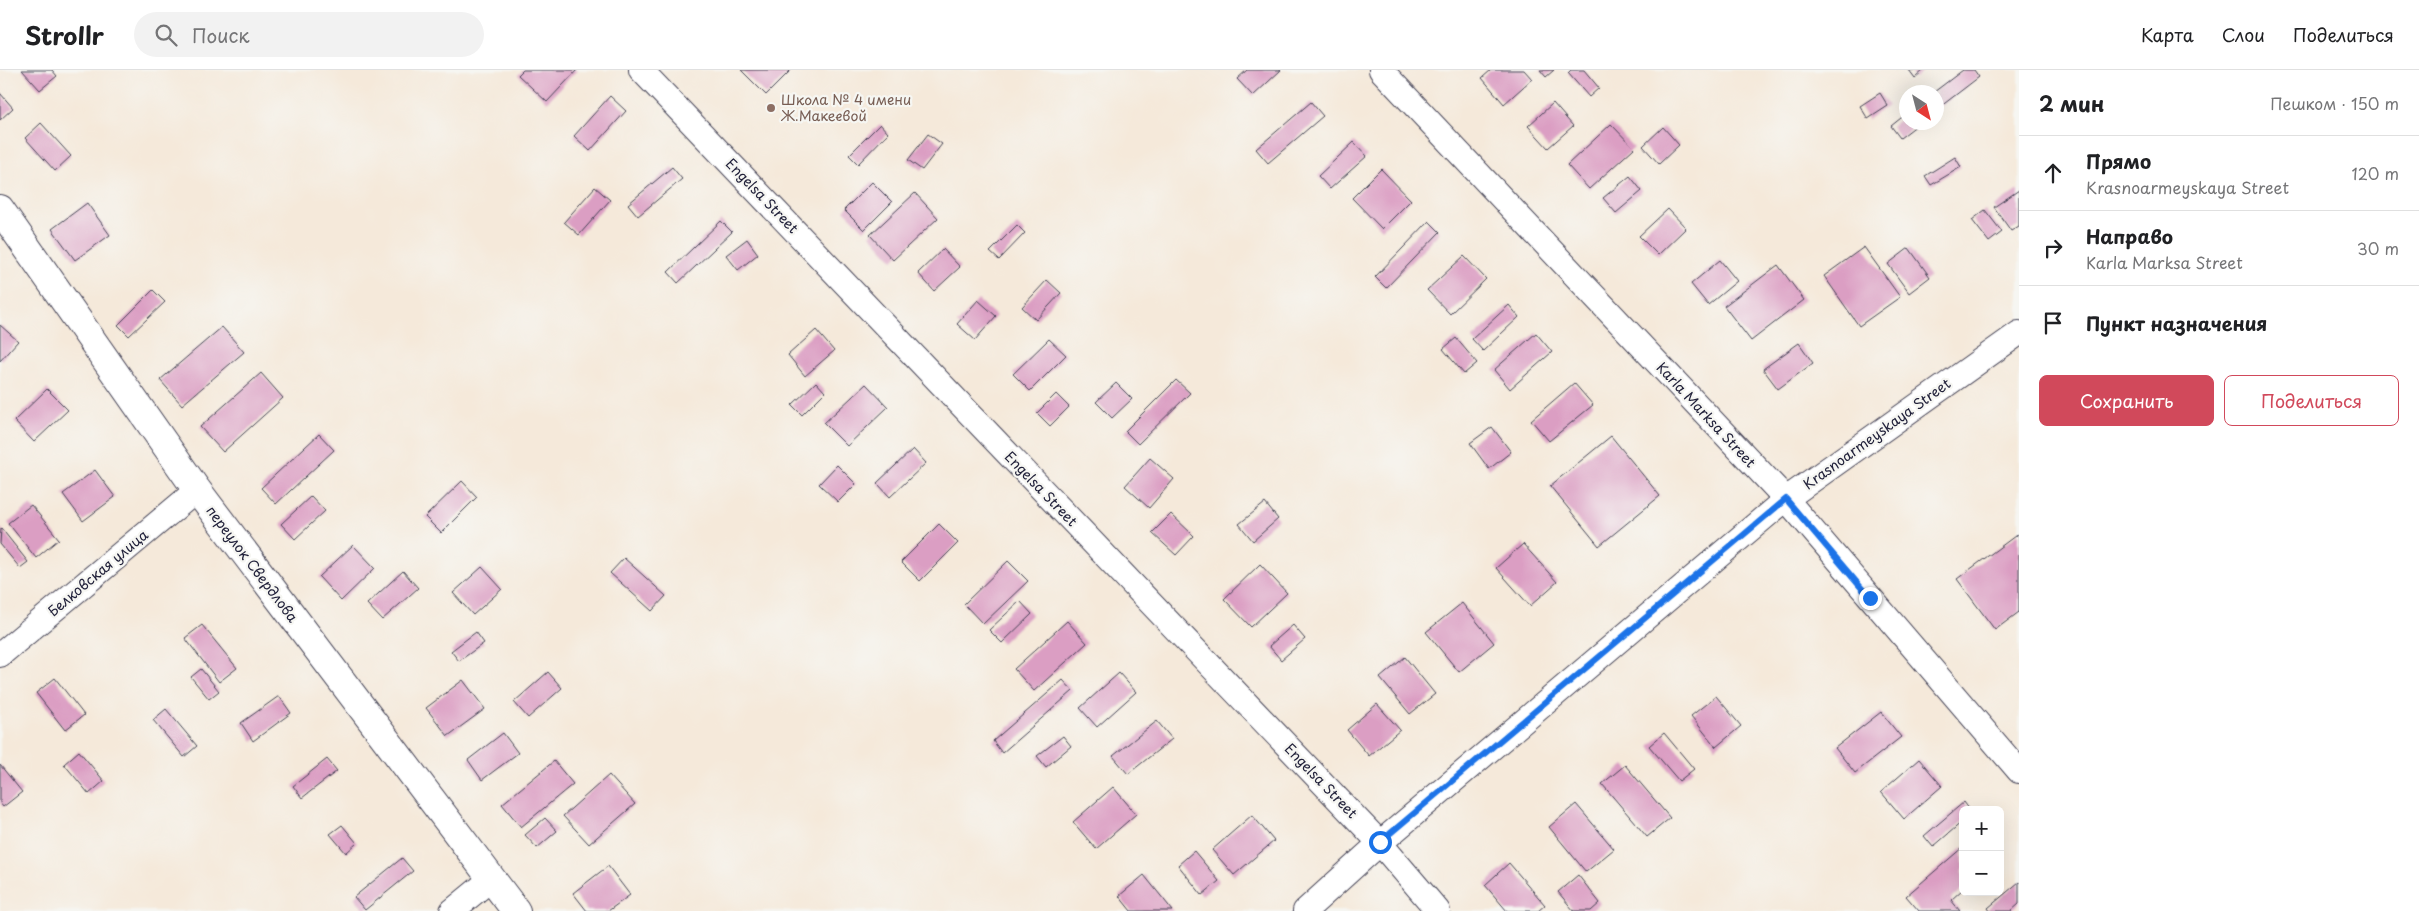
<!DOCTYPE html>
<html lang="ru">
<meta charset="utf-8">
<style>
body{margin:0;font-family:"Playpen Sans",sans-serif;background:#f2f2f2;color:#202124}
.controls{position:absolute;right:15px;bottom:15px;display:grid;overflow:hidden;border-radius:8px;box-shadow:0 5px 20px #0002}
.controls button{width:45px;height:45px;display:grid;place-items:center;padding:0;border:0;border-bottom:1px solid #e0e0e0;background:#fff;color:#202124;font:25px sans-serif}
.compass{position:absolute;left:1899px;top:15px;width:45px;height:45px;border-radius:50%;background:#fff;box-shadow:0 5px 20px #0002;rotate:144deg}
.stop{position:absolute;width:15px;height:15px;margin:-11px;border:4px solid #1a73e8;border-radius:50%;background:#fff}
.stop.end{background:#1a73e8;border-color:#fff;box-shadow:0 1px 5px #0008}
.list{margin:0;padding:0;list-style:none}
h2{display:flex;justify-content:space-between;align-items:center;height:65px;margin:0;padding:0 20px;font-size:21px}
h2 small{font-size:16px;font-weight:400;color:#757577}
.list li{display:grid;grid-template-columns:32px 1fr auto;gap:15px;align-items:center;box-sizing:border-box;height:75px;padding:0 20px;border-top:1px solid #e0e0e0}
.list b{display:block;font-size:19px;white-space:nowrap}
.list p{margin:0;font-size:16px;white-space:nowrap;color:#757577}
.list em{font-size:16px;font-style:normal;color:#757577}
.actions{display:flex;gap:10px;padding:15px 20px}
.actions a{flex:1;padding:11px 0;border:1px solid #d1495b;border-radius:8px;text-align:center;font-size:18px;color:#d1495b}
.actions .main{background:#d1495b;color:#fff}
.icon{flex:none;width:28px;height:28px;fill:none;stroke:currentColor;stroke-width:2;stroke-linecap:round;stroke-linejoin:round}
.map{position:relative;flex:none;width:2019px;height:841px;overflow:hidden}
header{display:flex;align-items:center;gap:30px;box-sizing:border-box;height:70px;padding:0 25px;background:#fff;border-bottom:1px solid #e0e0e0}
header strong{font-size:24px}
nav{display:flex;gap:28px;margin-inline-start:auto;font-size:18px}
.search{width:350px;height:45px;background:#f2f2f2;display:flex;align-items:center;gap:12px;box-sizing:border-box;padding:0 18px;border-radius:28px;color:#757577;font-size:19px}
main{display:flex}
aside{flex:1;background:#fff}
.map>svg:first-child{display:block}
</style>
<header>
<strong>Strollr</strong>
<div class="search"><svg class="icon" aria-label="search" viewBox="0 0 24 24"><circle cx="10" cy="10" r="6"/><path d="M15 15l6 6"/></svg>Поиск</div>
<nav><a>Карта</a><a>Слои</a><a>Поделиться</a></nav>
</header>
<main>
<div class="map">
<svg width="2019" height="841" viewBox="0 0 2019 841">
<rect width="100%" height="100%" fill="#f6f6f2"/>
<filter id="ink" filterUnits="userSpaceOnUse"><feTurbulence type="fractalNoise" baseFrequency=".02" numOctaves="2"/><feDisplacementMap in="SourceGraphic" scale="10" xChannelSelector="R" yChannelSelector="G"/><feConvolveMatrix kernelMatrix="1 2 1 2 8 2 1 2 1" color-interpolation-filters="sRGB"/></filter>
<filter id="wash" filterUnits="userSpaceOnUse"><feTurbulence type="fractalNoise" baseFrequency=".0096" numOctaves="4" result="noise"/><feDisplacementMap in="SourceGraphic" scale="20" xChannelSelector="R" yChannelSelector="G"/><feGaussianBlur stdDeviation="1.12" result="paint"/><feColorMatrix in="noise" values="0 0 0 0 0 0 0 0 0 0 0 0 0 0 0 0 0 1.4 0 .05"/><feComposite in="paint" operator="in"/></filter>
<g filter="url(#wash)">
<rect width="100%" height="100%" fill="#f5e9da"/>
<g id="blocks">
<g fill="#db9ec3">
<polygon points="22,0 52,0 57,6 40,20"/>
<polygon points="523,0 577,0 547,32 518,5"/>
<polygon points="741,0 791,0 766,25"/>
<polygon points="1247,0 1281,0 1253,26 1237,9"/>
<polygon points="1491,0 1524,0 1532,9 1504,34 1482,8"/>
<polygon points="1540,0 1554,0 1546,7"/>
<polygon points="1571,0 1584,0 1599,18 1589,27 1568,3"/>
<polygon points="1909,0 1924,0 1915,8"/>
<polygon points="1963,0 1974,0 1979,7 1936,40 1936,22 1934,22"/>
<polygon points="0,23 13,38 0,50"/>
<polygon points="1880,23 1888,36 1868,49 1860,36"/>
<polygon points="610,26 626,41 590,81 574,66"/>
<polygon points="1311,32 1323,46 1268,93 1256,79"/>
<polygon points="1553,33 1573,56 1548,78 1528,56"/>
<polygon points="1906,44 1906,52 1921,52 1900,68 1891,56"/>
<polygon points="41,53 71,86 55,101 25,68"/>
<polygon points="880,54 888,63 858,94 849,85"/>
<polygon points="1611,54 1634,78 1589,119 1567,95"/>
<polygon points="1663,57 1679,75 1659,94 1643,76"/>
<polygon points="928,64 942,74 922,100 908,90"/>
<polygon points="1354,72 1367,86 1330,119 1318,106"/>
<polygon points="1955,87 1961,97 1931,115 1925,106"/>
<polygon points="672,97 682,109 638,146 628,134"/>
<polygon points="1381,99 1411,130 1382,159 1352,128"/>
<polygon points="1630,106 1642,121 1616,143 1603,128"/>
<polygon points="872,112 892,132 864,160 844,140"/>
<polygon points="595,117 610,130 579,165 564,152"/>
<polygon points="2019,120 2019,156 2011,161 1994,137"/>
<polygon points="915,123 938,148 893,190 870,165"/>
<polygon points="87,133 110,165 75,190 52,159"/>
<polygon points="1668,139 1686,158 1658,185 1639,166"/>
<polygon points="1985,140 2002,162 1989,172 1972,150"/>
<polygon points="721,151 732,162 678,213 668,202"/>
<polygon points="1429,151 1440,162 1386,218 1375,207"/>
<polygon points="1017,155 1025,163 999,190 990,182"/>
<polygon points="747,169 758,184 738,200 726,185"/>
<polygon points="1864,177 1900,227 1859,256 1824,206"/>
<polygon points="1909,178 1930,207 1909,223 1888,194"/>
<polygon points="943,179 960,197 934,221 918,203"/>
<polygon points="1464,186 1486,209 1450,244 1427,220"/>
<polygon points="1720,190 1737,211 1708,235 1691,214"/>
<polygon points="1778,195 1804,230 1751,271 1724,236"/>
<polygon points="1047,210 1061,223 1036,250 1022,237"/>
<polygon points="153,220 165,232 129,266 118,255"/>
<polygon points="978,230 996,246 975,270 957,254"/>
<polygon points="1509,235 1519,247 1483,281 1472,269"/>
<polygon points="0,255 18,271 0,291"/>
<polygon points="222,257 244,282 182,335 160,310"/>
<polygon points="816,260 834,281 805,306 788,285"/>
<polygon points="1536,263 1552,282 1510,319 1494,300"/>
<polygon points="1456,268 1477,293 1464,304 1443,279"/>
<polygon points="1049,269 1066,285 1030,321 1013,304"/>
<polygon points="1799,273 1813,293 1778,319 1763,299"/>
<polygon points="261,303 283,328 223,382 200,357"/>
<polygon points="1176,310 1190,323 1138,374 1125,361"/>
<polygon points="816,312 825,322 802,345 792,335"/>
<polygon points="1116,313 1132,329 1112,348 1096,332"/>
<polygon points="1574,313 1593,335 1549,371 1531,350"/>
<polygon points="866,314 888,337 847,376 824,353"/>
<polygon points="47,319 68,340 34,372 14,351"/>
<polygon points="1056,324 1069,337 1050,356 1037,343"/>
<polygon points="1492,357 1511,382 1489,399 1470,373"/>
<polygon points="319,364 334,380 276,434 261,418"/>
<polygon points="1611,366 1660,426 1599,476 1550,416"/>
<polygon points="913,379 926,393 890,427 877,413"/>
<polygon points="1150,388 1174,409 1149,438 1125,416"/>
<polygon points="837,395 856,414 838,432 819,414"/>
<polygon points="95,400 115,427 83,451 63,424"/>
<polygon points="462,411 477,427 441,463 425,447"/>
<polygon points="311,426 325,441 295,469 281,454"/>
<polygon points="1265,433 1278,449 1253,471 1239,454"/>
<polygon points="31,435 59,469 36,488 8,453"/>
<polygon points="1171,444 1194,466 1176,485 1152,463"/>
<polygon points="939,454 958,473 920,511 901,492"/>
<polygon points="1,458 28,492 20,498 0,474"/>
<polygon points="2019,463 2019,542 1995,560 1957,509"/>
<polygon points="1523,474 1557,512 1530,536 1496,498"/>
<polygon points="353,475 375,498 341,531 319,507"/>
<polygon points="624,488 666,526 652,541 610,503"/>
<polygon points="1008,491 1028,511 983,554 964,534"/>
<polygon points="1260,494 1287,523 1251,557 1224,529"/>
<polygon points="482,497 502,519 473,545 453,523"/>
<polygon points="403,501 418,518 382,550 367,534"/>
<polygon points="1020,531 1032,544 1002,573 989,560"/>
<polygon points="1462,533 1494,573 1459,602 1426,562"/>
<polygon points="1067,551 1087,573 1034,621 1014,599"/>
<polygon points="202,555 237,598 219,612 185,568"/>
<polygon points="1293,555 1305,569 1281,590 1269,576"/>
<polygon points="476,562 484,573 459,591 451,581"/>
<polygon points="1405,587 1435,624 1410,644 1380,608"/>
<polygon points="201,599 219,621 209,629 191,607"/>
<polygon points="548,602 562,618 528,648 514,632"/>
<polygon points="1119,603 1136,622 1097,657 1080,638"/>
<polygon points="55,608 84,645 65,660 36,623"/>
<polygon points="463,610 485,639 448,666 426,638"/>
<polygon points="1063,610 1073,621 1002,683 993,671"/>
<polygon points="279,626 291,643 253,671 241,653"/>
<polygon points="1716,626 1741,656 1716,677 1691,646"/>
<polygon points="1377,634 1400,660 1369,686 1347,660"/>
<polygon points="166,639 197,676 184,687 153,650"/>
<polygon points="1881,642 1901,667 1855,703 1835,678"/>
<polygon points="1157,651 1172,669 1128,704 1113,686"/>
<polygon points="503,663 518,683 482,710 468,690"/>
<polygon points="1664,663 1694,699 1679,711 1649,676"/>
<polygon points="1063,666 1071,676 1046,697 1037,686"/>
<polygon points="79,681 104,711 89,724 64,694"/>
<polygon points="327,689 337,701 302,728 293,716"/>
<polygon points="1919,689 1942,716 1904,749 1881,722"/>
<polygon points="554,691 573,714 521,757 502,734"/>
<polygon points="0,695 22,722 3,737 0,733"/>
<polygon points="1625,695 1670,748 1647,767 1602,714"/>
<polygon points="609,705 635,734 589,774 563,746"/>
<polygon points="1113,717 1136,744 1096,779 1073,752"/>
<polygon points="1964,732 1970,740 1963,740 1963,751 1933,777 1924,766"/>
<polygon points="1576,734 1614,779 1586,802 1549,757"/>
<polygon points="1252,745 1274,771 1234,805 1212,780"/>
<polygon points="545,748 557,761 537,778 525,765"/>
<polygon points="342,755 357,773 346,783 330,764"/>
<polygon points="1963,777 1963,819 1951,830 1960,841 1919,841 1906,826"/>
<polygon points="1194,781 1219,811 1202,825 1178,795"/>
<polygon points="402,788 413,801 365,840 354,827"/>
<polygon points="1509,793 1545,835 1538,841 1507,841 1485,815"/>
<polygon points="608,796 630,825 608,841 587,841 573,823"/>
<polygon points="1144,805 1173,841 1131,841 1119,826"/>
<polygon points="1578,805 1600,833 1591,841 1574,841 1558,822"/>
<polygon points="2019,812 2019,834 2011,841 1990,841 1988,838"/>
</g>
</g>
</g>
<g filter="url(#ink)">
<use href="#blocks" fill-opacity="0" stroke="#424053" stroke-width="1"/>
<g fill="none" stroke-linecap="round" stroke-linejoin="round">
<defs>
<g id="minor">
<polyline points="641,0 1380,773 1438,841"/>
<polyline points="1381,0 1786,429 2019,701"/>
<polyline points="0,585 197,420"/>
<polyline points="452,841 491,809"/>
<polyline points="1305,841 1380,773 1786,429 2019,263"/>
</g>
<polyline id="tertiary" points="0,139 197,420 516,841"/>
</defs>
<use href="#minor" stroke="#424053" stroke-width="26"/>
<use href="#tertiary" stroke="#424053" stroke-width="30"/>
<use href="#minor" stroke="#fff" stroke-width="24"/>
<use href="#tertiary" stroke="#fff" stroke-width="28"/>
</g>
</g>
<g fill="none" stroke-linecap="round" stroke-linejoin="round" filter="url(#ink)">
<polyline stroke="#1a73e8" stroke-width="6" points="1380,772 1786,429 1870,528"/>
</g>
<circle fill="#8d6e63" stroke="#f6f6f2" stroke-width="2" cx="771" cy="38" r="5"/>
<g text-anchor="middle" stroke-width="4.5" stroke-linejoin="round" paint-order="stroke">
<g font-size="14" fill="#785e54" stroke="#f6f6f2" text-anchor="start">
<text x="781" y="35">Школа № 4 имени<tspan x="781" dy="16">Ж.Макеевой</tspan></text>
</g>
<g font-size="14" fill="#22223b" stroke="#f6f6f2">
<text transform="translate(762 126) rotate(46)" y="5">Engelsa Street</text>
<text transform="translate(1706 345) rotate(47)" y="5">Karla Marksa Street</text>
<text transform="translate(1877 364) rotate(-36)" y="5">Krasnoarmeyskaya Street</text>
<text transform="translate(1041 419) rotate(46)" y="5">Engelsa Street</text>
<text transform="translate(252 494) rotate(53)" y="5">переулок Свердлова</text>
<text transform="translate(98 503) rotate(-40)" y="5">Белковская улица</text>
<text transform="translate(1321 711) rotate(46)" y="5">Engelsa Street</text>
</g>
</g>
</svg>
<div class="controls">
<button>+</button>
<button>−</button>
</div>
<svg class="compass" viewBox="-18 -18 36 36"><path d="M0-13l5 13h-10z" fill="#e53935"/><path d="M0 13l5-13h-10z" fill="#757577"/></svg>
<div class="stop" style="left:1380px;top:772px"></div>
<div class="stop end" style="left:1870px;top:528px"></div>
</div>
<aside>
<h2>2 мин<small>Пешком · 150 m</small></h2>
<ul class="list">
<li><svg class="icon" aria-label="ahead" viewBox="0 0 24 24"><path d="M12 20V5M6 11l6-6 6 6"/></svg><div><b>Прямо</b><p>Krasnoarmeyskaya Street</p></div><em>120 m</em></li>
<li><svg class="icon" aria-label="right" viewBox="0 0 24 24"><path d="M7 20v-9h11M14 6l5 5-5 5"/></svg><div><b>Направо</b><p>Karla Marksa Street</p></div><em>30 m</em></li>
<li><svg class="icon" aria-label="arrive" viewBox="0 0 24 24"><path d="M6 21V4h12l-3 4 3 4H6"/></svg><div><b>Пункт назначения</b></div></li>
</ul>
<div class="actions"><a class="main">Сохранить</a><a>Поделиться</a></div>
</aside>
</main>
